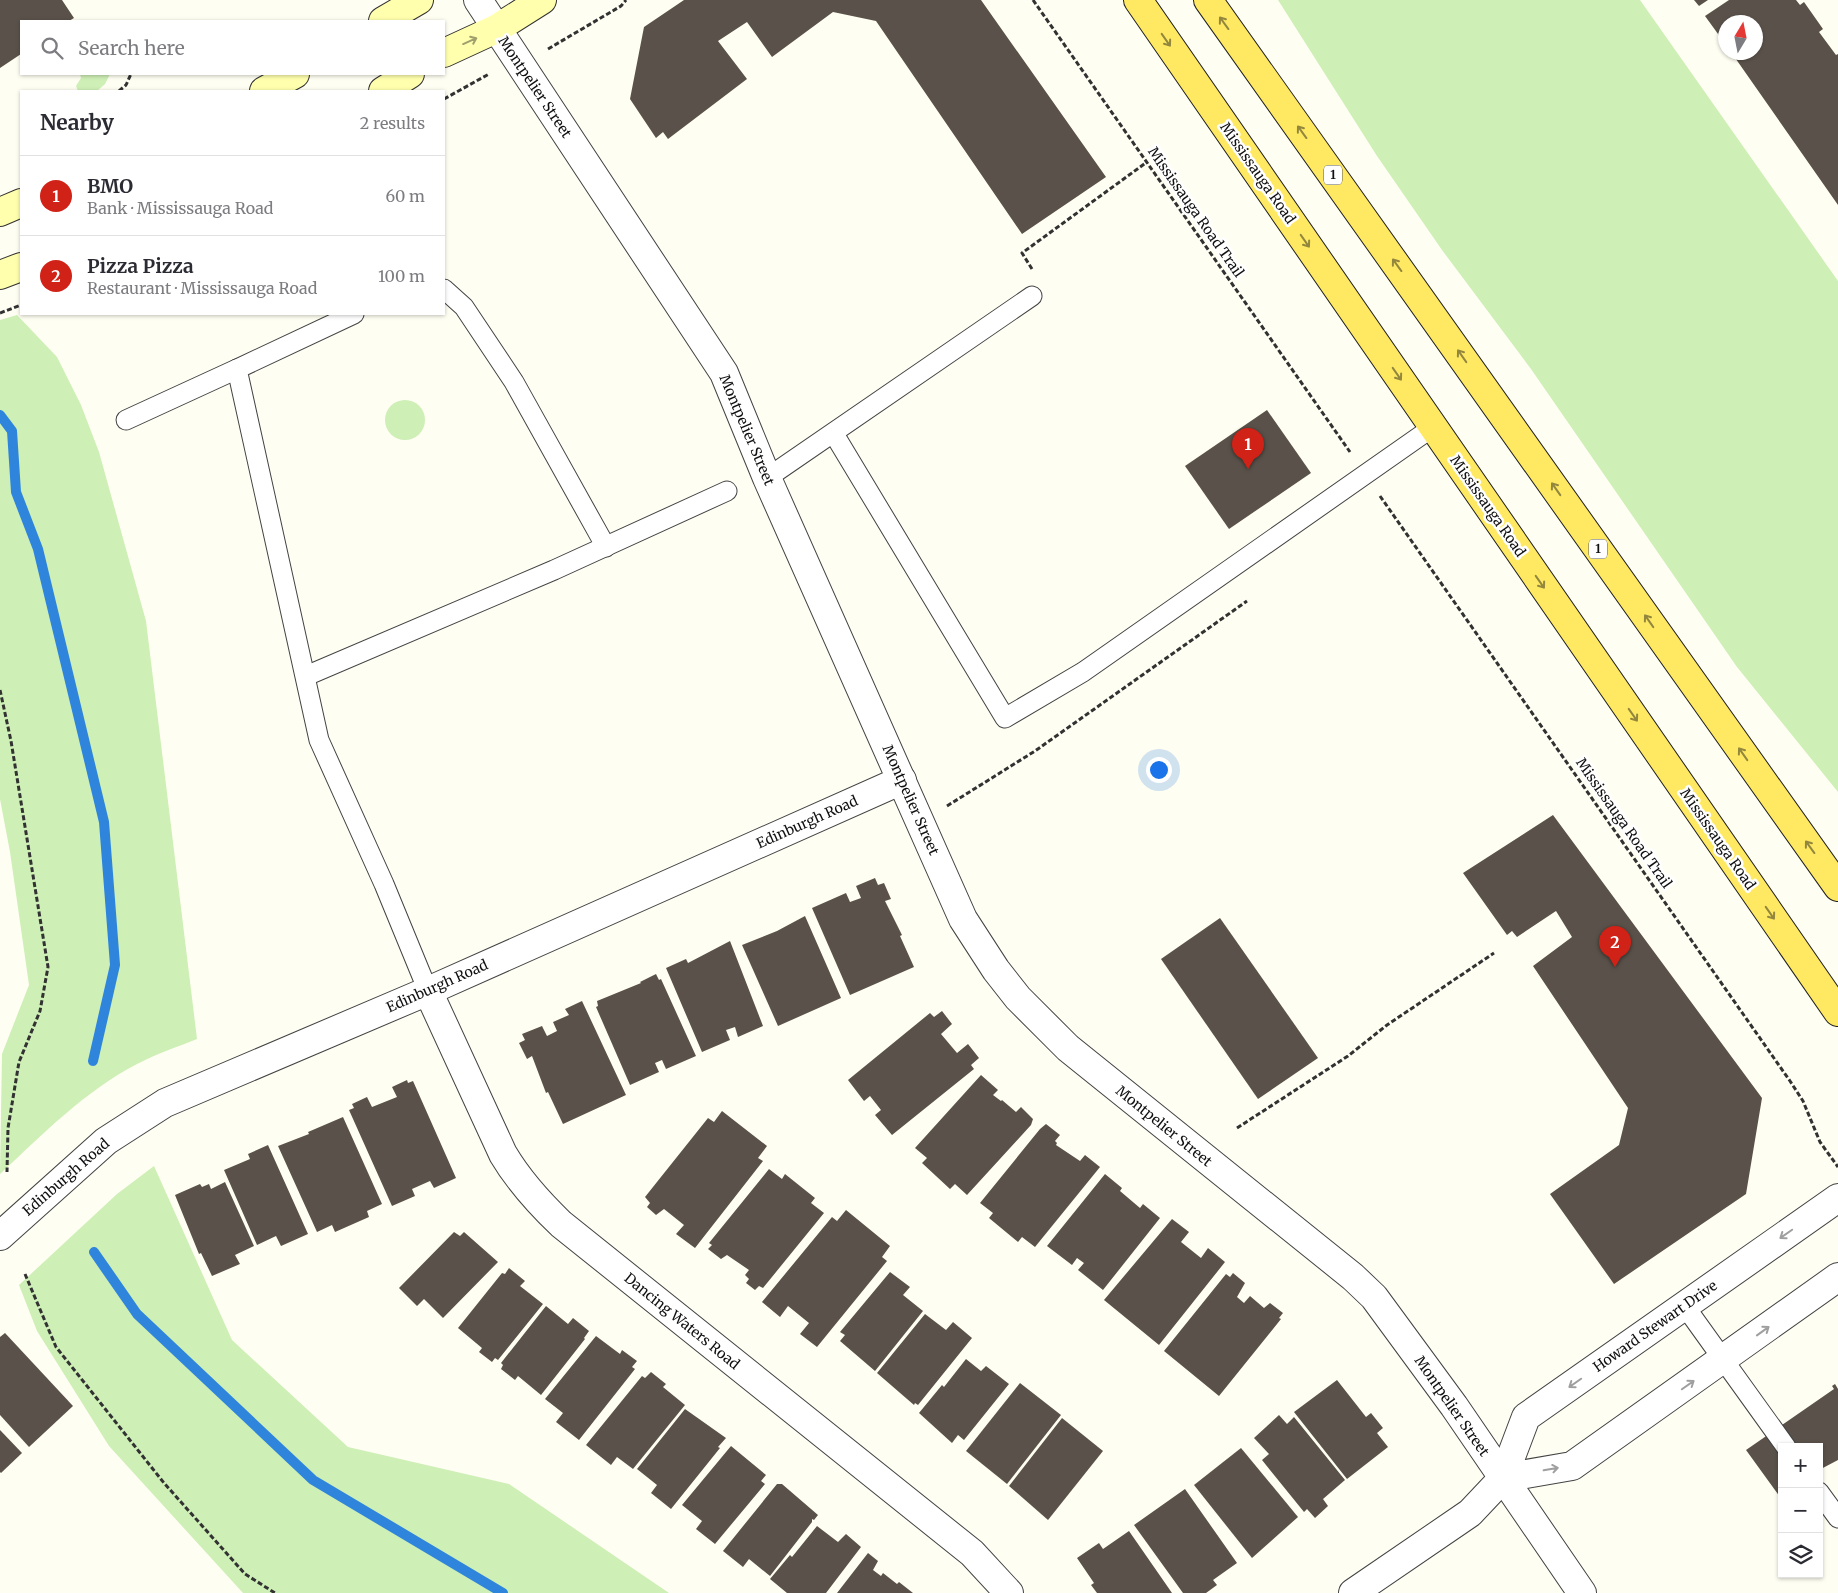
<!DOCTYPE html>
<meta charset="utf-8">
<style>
body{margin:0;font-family:Merriweather,serif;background:#f2f2f3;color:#2b2b33}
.controls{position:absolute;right:15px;bottom:15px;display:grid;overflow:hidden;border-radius:0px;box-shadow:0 1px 4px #0004}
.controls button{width:45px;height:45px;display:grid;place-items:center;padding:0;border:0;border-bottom:1px solid #e1e1e2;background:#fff;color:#2b2b33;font:25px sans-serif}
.compass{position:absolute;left:1718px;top:15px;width:45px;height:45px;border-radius:50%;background:#fff;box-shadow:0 1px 4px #0004;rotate:10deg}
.you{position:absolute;left:1158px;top:769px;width:18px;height:18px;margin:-12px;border:4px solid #fff;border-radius:50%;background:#1a73e8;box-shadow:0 0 0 8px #1a73e833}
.badge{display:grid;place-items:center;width:32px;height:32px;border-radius:50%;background:#d02217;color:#fff;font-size:16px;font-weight:700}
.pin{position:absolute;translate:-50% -41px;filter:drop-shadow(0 1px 2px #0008)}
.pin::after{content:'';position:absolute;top:26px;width:18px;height:15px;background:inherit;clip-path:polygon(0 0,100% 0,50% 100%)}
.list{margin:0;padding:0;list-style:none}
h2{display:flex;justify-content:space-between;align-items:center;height:65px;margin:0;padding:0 20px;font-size:21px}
h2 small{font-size:16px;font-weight:400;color:#7c7c81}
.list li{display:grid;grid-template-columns:32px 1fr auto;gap:15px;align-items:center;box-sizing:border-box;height:80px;padding:0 20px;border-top:1px solid #e1e1e2}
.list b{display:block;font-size:19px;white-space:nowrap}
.list p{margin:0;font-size:16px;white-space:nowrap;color:#7c7c81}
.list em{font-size:16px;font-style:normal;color:#7c7c81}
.icon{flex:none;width:28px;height:28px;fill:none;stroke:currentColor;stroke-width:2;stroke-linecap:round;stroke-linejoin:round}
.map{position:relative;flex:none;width:1838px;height:1593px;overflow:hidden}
.search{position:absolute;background:#fff;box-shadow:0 1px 4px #0004;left:20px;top:20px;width:425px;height:55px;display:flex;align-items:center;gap:12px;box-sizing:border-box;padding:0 18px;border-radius:0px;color:#7c7c81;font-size:19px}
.panel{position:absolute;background:#fff;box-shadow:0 1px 4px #0004;left:20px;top:90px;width:425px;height:225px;border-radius:0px}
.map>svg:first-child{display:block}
</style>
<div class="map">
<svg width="1838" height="1593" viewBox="0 0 1838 1593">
<rect width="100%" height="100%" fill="#fffef2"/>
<g fill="#ceefb6">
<polygon points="1278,0 1640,0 1838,281 1838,792 1737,667 1531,369 1442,250 1377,156"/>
<polygon points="80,74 110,74 105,84 97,91 78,91 76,86 81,78"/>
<path d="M17,315l40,42 24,48 18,47 47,169 51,418c-20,8 -41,15 -60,25 -52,27 -94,70 -137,110l2,-120 27,-69 -19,-133 -10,-53v-479z"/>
<circle cx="405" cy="420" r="20"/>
<polygon points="154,1166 232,1340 348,1447 509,1484 669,1593 243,1593 109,1446 37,1331 19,1285 117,1194"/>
</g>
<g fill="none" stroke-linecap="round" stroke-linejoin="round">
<g stroke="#2f85dc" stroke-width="10">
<polyline points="0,415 12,431 16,492 38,549 104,822 115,965 93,1061"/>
<polyline points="94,1252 137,1314 313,1480 503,1593"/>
</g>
</g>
<g fill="#5a524a">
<polygon points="0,0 62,0 74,18 69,21 21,21 21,54 0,68"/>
<polygon points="684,0 981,0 1106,177 1022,234 876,21 833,12 772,57 747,22 718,41 747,79 668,139 663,132 656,138 630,99 644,27"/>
<polygon points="1694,0 1708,0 1699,6"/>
<polygon points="1729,0 1796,0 1800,5 1804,2 1823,29 1819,32 1836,55 1838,54 1838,205 1731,52 1756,52 1756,22 1726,22 1726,45 1705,16"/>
<polygon points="1267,410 1311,473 1229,529 1185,466"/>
<polygon points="1553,815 1762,1098 1746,1194 1614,1284 1550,1194 1619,1145 1628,1108 1533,966 1572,937 1556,911 1517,937 1512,931 1507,935 1463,873"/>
<polygon points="875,878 878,885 884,883 891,899 885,901 902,935 900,936 914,967 850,995 812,908 846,893 850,902 861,898 856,886"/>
<polygon points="805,916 841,998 778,1026 742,945 777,931"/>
<polygon points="1220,918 1318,1058 1258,1099 1161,959"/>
<polygon points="730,941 763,1026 738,1037 735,1027 726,1030 730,1040 702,1052 666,968 686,959 688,963"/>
<polygon points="656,974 659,980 661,979 696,1056 666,1069 662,1060 655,1063 659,1072 630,1085 596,1007 598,1006 597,1001 641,983 640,982"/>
<polygon points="582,1001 626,1095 563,1124 548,1092 546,1093 532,1056 527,1059 519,1043 525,1040 522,1034 542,1026 547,1036 557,1031 553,1022 569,1015 565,1009"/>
<polygon points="942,1011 952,1024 941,1034 957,1053 968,1044 979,1058 971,1065 974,1069 892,1135 875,1115 881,1110 870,1096 864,1101 848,1080 930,1013 934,1017"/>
<polygon points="981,1075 998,1090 993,1095 1001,1101 1002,1100 1016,1112 1021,1107 1033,1119 1031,1125 967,1195 955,1184 950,1189 922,1163 927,1158 915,1148"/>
<polygon points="407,1080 408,1083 413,1081 456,1178 434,1188 430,1181 412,1189 415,1196 392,1206 349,1110 354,1108 352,1104 367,1097 372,1107 397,1097 392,1087"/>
<polygon points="722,1111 767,1146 758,1158 763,1161 695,1248 676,1234 684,1225 664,1209 656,1215 647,1207 650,1203 645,1197 708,1118 714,1122"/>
<polygon points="343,1117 382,1204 367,1211 369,1217 335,1232 332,1225 317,1232 278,1146 309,1134 308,1132"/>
<polygon points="1046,1124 1060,1135 1055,1141 1057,1143 1056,1145 1080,1161 1085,1155 1100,1167 1035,1247 1022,1237 1018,1242 989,1218 993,1213 980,1203 1040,1129"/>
<polygon points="268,1145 308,1234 281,1246 276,1236 257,1245 224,1170 250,1159 248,1154"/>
<polygon points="769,1169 782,1179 785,1174 815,1198 811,1203 824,1213 763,1288 759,1286 755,1290 746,1283 749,1279 745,1275 749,1270 727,1255 721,1259 708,1249 712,1245 709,1243"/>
<polygon points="1105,1174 1122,1188 1120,1191 1140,1208 1143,1204 1160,1218 1103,1290 1078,1270 1084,1263 1077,1258 1072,1265 1047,1246"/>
<polygon points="225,1182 254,1246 235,1255 240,1264 212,1276 201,1253 199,1254 175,1195 200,1184 202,1187 209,1184 211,1189"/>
<polygon points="846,1210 890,1246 882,1257 887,1261 817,1347 800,1334 809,1323 788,1306 780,1317 762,1302 832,1217 837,1221"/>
<polygon points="1172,1219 1189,1232 1181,1242 1201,1258 1208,1248 1225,1262 1159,1345 1104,1300"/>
<polygon points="454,1232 460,1236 464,1232 498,1262 443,1318 424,1299 417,1306 399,1288"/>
<polygon points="509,1268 525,1281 520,1286 543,1304 498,1360 495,1358 492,1362 479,1352 482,1348 458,1328 502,1273 505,1274"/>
<polygon points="890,1272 910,1287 903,1295 923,1311 875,1371 840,1341 845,1335 840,1332"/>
<polygon points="1233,1273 1245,1283 1237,1297 1244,1303 1250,1296 1264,1308 1270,1303 1283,1313 1279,1318 1281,1319 1219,1396 1164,1351 1226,1274 1230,1277"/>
<polygon points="546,1306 568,1324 573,1318 589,1331 584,1338 585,1339 541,1395 518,1376 515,1380 501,1369 503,1365 501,1363"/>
<polygon points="925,1314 946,1330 953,1322 972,1338 918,1405 915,1403 914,1405 877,1373"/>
<polygon points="5,1333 73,1406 29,1447 0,1415 0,1337"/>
<polygon points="596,1336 620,1354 622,1350 637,1361 632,1367 635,1369 579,1440 556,1422 563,1413 545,1399"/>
<polygon points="966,1359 981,1371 986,1366 1009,1384 964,1440 958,1435 952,1443 919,1413 942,1385 944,1387"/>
<polygon points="651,1372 666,1384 663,1387 685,1405 633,1469 617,1457 611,1465 586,1445 642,1376 645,1378"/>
<polygon points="1337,1380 1366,1417 1371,1413 1383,1428 1377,1433 1388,1447 1347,1479 1294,1412"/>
<polygon points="1020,1383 1061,1415 1007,1484 966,1451"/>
<polygon points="1835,1384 1838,1389 1838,1460 1819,1470 1819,1447 1782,1447 1782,1496 1780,1497 1746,1450 1834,1389 1832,1386"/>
<polygon points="685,1409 726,1438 718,1447 720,1448 671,1509 651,1493 657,1485 637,1469"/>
<polygon points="1279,1415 1287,1424 1294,1417 1345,1480 1323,1499 1328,1506 1315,1518 1307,1509 1304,1512 1262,1460 1269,1454 1254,1438"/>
<polygon points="1062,1418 1103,1451 1048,1520 1009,1486"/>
<polygon points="0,1430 22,1453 1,1473 0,1472"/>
<polygon points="731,1446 766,1475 761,1481 765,1484 715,1544 696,1529 702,1521 682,1505"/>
<polygon points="1241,1448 1298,1517 1252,1558 1194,1485"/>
<polygon points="777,1484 782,1484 818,1515 814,1520 812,1519 812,1522 770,1576 749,1559 743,1567 723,1551"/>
<polygon points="1185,1489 1237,1563 1213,1580 1217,1585 1206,1593 1183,1593 1134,1525"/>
<polygon points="817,1526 838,1542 846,1534 861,1547 826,1593 787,1593 770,1579 790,1555 792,1557"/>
<polygon points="1129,1531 1172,1593 1097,1593 1091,1585 1094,1583 1077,1558 1099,1543 1103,1549"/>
<polygon points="868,1553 878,1561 873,1570 881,1576 883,1573 897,1584 899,1582 913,1593 837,1593"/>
</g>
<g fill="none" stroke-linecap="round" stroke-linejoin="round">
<defs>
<g id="lane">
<polyline points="444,289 464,307 514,382 606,547"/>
<polyline points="354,314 237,369 319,740 384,884 428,991"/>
<polyline points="126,420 237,369"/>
<polyline points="834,434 1005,718 1083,672 1433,427"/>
<polyline points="767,478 1032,296"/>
<polyline points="306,676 554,570 727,491"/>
<polyline points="1684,1305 1786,1447"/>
<polyline points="1819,1492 1838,1518"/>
</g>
<g id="street">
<polyline points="478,0 724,373 767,478 963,919 996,970 1018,998 1068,1048 1353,1277 1374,1297 1454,1406 1582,1593"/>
<path d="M428,991l75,163c16,27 35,48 58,70l411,329 37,40"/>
<polyline points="0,1236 106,1141 165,1103 428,991 902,780"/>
<polyline points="1503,1478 1572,1466 1838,1277"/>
<polyline points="1353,1593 1470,1513 1503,1478 1526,1417 1838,1198"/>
</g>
<g id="secondary">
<polyline points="383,21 419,0"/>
<polyline points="444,53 496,29 542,0"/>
<polyline points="264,91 295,74"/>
<polyline points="383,91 410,74"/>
<polyline points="0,212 21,203"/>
<polyline points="0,275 21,267"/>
</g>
<g id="primary">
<polyline points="1138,0 1838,1012"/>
<polyline points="1208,0 1838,887"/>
</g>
</defs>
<use href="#lane" stroke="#434343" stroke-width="21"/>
<use href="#street" stroke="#434343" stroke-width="30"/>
<use href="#secondary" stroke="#323232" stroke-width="30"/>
<use href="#primary" stroke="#212121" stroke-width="30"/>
<g stroke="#323232" stroke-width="3" stroke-dasharray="5 2.5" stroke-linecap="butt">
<polyline points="1033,0 1350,452"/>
<polyline points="548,49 621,6 626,0"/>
<polyline points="119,91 126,85 131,74"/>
<polyline points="444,99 489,74"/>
<polyline points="1032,269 1022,253 1147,162"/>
<polyline points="0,313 21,305"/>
<polyline points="1380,496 1790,1081 1803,1101 1820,1142 1838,1167"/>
<polyline points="0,690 11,741 48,967 40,1011 19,1062 8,1128 7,1172"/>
<polyline points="947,806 1035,751 1247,601"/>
<polyline points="1237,1128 1348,1056 1387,1025 1494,953"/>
<polyline points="25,1274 56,1347 164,1483 245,1574 275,1593"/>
</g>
<use href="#lane" stroke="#fff" stroke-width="19"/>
<use href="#street" stroke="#fff" stroke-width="28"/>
<use href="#secondary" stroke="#ffffad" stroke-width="28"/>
<use href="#primary" stroke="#ffe962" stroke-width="28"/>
</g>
<defs><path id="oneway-shaft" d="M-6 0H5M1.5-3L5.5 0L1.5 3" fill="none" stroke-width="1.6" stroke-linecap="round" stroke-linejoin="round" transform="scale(1.25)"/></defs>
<g stroke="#93873d">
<use href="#oneway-shaft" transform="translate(1224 23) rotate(-126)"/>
<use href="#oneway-shaft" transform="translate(1166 40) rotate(55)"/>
<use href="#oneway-shaft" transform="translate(1302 132) rotate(-126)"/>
<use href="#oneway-shaft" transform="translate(1305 241) rotate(55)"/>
<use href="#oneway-shaft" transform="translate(1397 265) rotate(-126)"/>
<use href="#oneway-shaft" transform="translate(1462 356) rotate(-125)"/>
<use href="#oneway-shaft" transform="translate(1397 374) rotate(55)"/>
<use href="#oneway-shaft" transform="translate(1556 489) rotate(-125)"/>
<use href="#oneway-shaft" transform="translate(1540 582) rotate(55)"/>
<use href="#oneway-shaft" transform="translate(1649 621) rotate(-125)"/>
<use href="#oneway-shaft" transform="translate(1633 715) rotate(55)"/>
<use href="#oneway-shaft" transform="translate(1743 754) rotate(-125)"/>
<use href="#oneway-shaft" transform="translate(1810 847) rotate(-126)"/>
<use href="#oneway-shaft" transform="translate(1770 913) rotate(55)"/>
</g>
<use stroke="#9f9f6e" href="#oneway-shaft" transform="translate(470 41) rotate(-24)"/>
<g stroke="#9f9f9f">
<use href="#oneway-shaft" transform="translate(1786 1234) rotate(145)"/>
<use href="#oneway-shaft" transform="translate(1763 1331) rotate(-36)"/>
<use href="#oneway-shaft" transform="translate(1575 1383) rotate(145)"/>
<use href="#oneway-shaft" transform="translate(1688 1385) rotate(-35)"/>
<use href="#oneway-shaft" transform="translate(1551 1469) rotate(-10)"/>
</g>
<g text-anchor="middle" stroke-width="5" stroke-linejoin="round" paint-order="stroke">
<g fill="#fff" stroke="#585858" stroke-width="1">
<rect x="1324" y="165.5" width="18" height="19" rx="4"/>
<rect x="1589" y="539.5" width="18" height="19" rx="4"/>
</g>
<g font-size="12" font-weight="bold" fill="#101010">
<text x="1333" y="179">1</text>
<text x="1598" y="553">1</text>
</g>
<g font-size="14" fill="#101010" stroke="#fff">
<text transform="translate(535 87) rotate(56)" y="5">Montpelier Street</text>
<text transform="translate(1258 173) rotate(55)" y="5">Mississauga Road</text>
<text transform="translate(1196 212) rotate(55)" y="5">Mississauga Road Trail</text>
<text transform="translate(747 430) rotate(67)" y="5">Montpelier Street</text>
<text transform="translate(1488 506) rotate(55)" y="5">Mississauga Road</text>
<text transform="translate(911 800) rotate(66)" y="5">Montpelier Street</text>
<text transform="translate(807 822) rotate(-24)" y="5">Edinburgh Road</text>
<text transform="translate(1624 823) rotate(55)" y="5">Mississauga Road Trail</text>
<text transform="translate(1718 839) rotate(55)" y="5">Mississauga Road</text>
<text transform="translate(437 986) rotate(-24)" y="5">Edinburgh Road</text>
<text transform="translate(1164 1126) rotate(39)" y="5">Montpelier Street</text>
<text transform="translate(66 1177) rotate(-41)" y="5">Edinburgh Road</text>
<text transform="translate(682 1321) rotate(39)" y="5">Dancing Waters Road</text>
<text transform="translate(1655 1326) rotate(-35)" y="5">Howard Stewart Drive</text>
<text transform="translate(1452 1406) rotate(55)" y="5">Montpelier Street</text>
</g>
</g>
</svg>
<div class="controls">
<button>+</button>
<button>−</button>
<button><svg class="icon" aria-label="layers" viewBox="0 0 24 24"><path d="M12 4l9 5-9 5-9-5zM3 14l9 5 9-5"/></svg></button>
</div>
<svg class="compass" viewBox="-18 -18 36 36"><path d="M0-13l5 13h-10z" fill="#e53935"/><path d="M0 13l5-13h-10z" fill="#7c7c81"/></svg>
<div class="you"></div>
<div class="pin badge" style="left:1248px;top:469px">1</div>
<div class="pin badge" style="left:1615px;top:967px">2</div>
<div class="search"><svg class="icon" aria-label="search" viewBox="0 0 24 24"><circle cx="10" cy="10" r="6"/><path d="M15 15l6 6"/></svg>Search here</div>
<section class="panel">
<h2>Nearby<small>2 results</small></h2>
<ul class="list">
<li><span class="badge">1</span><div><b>BMO</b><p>Bank · Mississauga Road</p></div><em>60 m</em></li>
<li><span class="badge">2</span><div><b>Pizza Pizza</b><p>Restaurant · Mississauga Road</p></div><em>100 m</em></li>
</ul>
</section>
</div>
